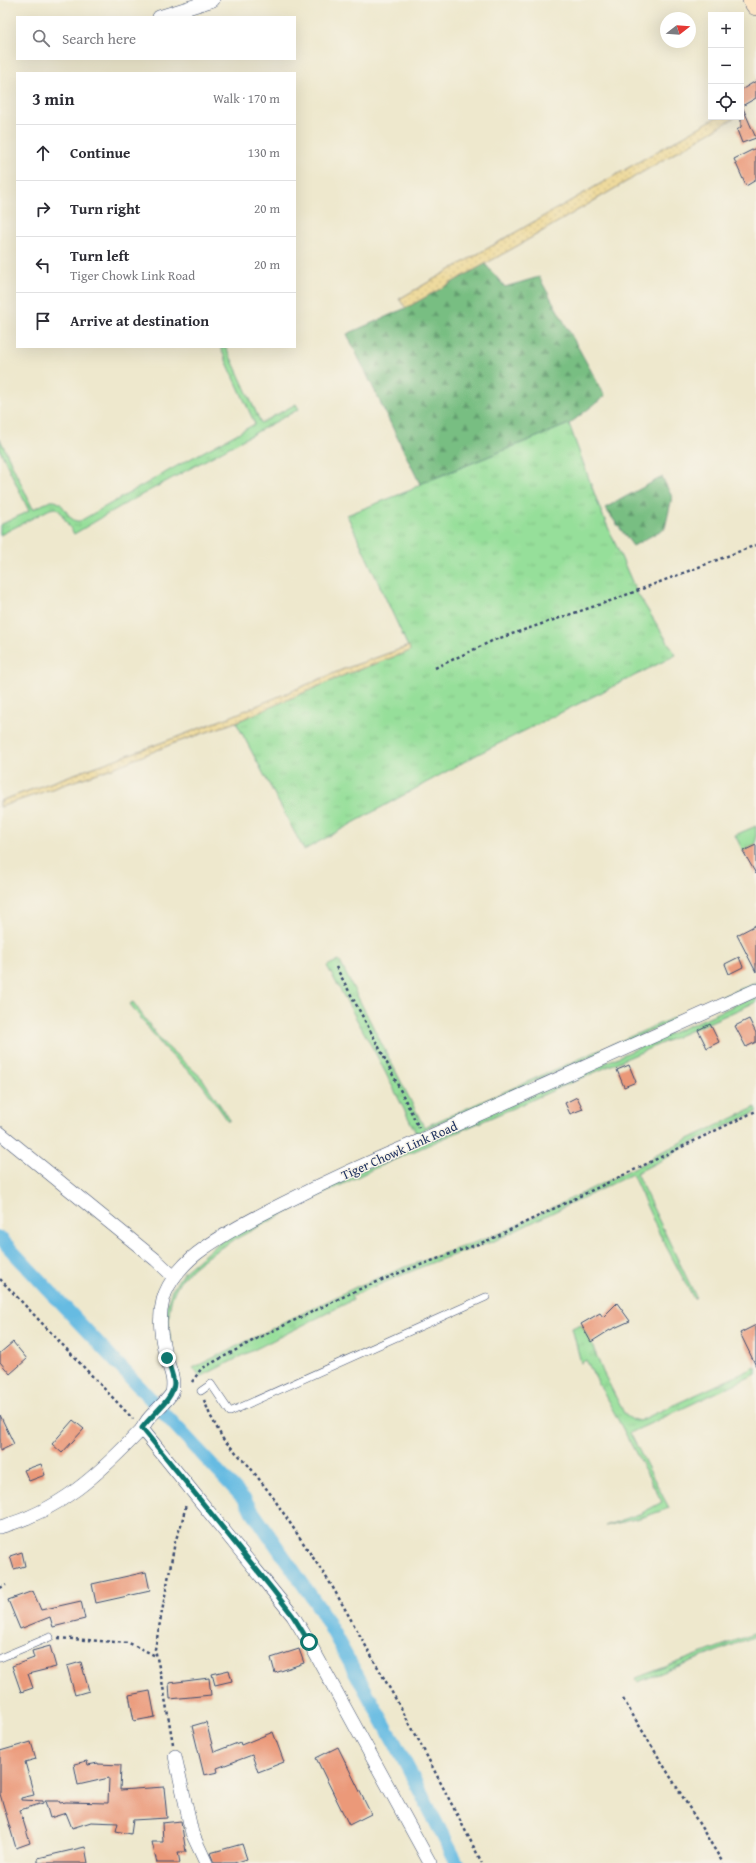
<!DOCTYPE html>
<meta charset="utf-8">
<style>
body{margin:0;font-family:"Gentium Book Plus",serif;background:#f7f7f7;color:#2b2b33}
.controls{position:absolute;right:12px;top:12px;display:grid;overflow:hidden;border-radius:0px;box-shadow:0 4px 16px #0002}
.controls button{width:36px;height:36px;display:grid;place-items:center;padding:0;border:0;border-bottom:1px solid #e1e1e2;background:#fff;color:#2b2b33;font:20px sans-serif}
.compass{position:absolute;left:660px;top:12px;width:36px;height:36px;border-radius:50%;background:#fff;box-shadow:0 4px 16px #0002;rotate:73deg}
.stop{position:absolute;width:12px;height:12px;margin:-9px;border:3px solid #0f766e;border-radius:50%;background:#fff}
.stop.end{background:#0f766e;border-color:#fff;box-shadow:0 1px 4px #0008}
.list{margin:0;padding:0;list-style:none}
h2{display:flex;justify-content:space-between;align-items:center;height:52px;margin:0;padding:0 16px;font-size:17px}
h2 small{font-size:13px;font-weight:400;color:#7c7c81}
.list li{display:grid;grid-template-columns:26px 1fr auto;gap:12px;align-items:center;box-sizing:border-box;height:56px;padding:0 16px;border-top:1px solid #e1e1e2}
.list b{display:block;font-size:15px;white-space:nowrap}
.list p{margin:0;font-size:13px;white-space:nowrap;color:#7c7c81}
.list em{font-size:13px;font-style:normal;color:#7c7c81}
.icon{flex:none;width:22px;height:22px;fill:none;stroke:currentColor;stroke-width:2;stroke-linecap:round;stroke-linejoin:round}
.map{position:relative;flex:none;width:756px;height:1863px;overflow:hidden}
.search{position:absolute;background:#fff;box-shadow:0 4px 16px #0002;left:16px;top:16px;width:280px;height:44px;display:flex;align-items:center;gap:10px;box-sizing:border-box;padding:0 14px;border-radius:0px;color:#7c7c81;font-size:15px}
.panel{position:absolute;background:#fff;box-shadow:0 4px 16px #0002;left:16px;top:72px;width:280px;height:276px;border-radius:0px}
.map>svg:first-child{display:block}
</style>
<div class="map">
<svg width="756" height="1863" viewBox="0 0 756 1863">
<defs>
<pattern id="grass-tufts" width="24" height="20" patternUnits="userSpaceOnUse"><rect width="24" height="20" fill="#96df9a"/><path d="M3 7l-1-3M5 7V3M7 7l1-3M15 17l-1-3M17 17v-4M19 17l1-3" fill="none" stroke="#81c087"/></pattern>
<pattern id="forest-firs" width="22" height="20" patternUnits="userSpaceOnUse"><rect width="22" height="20" fill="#78be82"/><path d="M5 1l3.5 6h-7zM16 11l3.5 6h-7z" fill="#629b6e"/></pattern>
<pattern id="sand-dots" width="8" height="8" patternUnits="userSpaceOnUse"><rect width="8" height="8" fill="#eeda9e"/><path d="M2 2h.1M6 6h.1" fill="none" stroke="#ccbb8a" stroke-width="1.8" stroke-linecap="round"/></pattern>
</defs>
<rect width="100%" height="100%" fill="#f7f3e8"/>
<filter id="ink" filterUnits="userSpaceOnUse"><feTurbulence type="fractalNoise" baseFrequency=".025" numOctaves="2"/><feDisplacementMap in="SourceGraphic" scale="8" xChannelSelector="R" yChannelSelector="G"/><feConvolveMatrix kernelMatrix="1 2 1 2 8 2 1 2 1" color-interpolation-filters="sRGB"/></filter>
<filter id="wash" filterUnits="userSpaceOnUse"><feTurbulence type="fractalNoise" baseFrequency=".012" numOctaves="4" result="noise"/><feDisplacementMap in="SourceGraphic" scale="16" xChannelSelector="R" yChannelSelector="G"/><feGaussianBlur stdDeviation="0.9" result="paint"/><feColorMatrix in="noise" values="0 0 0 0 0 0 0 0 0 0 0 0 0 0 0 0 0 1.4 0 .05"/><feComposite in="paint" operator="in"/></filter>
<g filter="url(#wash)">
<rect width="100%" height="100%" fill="#eee8cd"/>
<g fill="url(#grass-tufts)" stroke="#58877c">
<path d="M220,347h6l35,76 35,-19 3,5 -176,96 -49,29 -15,-24 -3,-2 -6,1 -50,26v-10l29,-14 -29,-61v-11l33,70c5,-2 12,-6 18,-8 15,-2 15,22 29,20l97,-55 78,-42z"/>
<polygon points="569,424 600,509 637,593 676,655 480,753 304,850 236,722 347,674 410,651 347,515 411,490 420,484"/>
<polygon points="756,826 756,845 743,851 735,835"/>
<polygon points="339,960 424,1127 721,997 756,982 756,985 416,1133 376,1054 327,966"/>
<path d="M756,996v6l-383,167c-37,19 -74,37 -111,56 -25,13 -66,34 -82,57 -14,19 -12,43 -9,65l-3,2 -2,-41 6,-18 11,-17 34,-29 139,-71z"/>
<polygon points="133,1002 161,1041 202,1078 230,1120 228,1121 202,1084 163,1047 130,1004"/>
<polygon points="756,1107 756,1112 671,1153 672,1155 636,1173 696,1297 694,1299 659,1233 632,1174 494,1241 436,1261 351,1296 353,1300 200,1377 193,1368 356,1287 403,1268 501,1233 654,1158 653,1156"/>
<polygon points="581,1324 591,1342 603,1372 625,1415 631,1419 639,1421 756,1367 756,1374 630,1433 669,1508 644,1517 605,1526 642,1513 662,1502 586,1360 581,1363 572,1328"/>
<polygon points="756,1633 756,1636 638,1682 636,1678"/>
</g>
<g fill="url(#forest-firs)" stroke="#4a7670">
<polygon points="485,264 505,287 539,277 605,396 569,424 420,484 347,334 406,308"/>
<polygon points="662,477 672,497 665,528 633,546 605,508"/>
</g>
<g fill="url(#sand-dots)" stroke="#84847e">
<polygon points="717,117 736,117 519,245 406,308 399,299"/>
<polygon points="409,646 410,651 347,674 236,722 172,744 118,766 0,807 0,801 177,737 232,716 344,669"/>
</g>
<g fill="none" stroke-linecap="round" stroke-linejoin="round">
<polyline stroke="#66bbe2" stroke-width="14" points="0,1238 244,1499 320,1609 396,1745 457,1863"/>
</g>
<g id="blocks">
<g fill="#eb9979">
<polygon points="756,81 756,98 742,106 756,138 742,143 737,130 741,127 741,90"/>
<polygon points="756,148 756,180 746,186 734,159"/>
<polygon points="756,845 756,874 743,851"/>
<polygon points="756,925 756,972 737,935"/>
<polygon points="739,957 743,967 729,974 725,964"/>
<polygon points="749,1019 756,1033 756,1042 746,1047 735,1026"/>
<polygon points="710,1024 719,1042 707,1048 698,1030"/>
<polygon points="629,1065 636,1082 624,1087 617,1070"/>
<polygon points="577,1097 583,1109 570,1114 565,1103"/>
<polygon points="617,1303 630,1321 610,1330 591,1342 581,1324 600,1313 603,1317"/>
<polygon points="756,1325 756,1366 740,1333"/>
<polygon points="13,1342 27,1359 10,1374 0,1362 0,1353"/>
<polygon points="0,1415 14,1444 0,1451"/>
<polygon points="73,1420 84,1429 62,1453 52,1444"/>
<polygon points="41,1464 45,1475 29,1481 24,1470"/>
<polygon points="22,1552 25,1566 14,1569 10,1556"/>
<polygon points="146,1572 150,1591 96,1603 92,1584"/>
<polygon points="33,1591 41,1610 81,1601 85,1619 53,1627 50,1617 20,1629 8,1600"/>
<polygon points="50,1646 56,1667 28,1674 33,1688 21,1692 12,1666 34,1658 32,1651"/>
<polygon points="299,1649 304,1663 275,1673 271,1658"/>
<polygon points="81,1662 89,1691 75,1695 67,1666"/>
<polygon points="229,1670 232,1681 215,1685 212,1674"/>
<polygon points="209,1678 211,1695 170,1699 169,1683"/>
<polygon points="150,1691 155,1717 134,1721 129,1695"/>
<polygon points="206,1722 214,1752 240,1742 241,1745 273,1732 284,1762 258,1772 252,1755 217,1768 218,1772 204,1775 192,1726"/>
<polygon points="31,1742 36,1759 25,1762 34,1795 21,1798 21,1800 43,1801 43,1803 20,1810 30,1843 16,1848 0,1794 0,1751"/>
<polygon points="338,1747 371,1814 349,1825 316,1758"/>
<polygon points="87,1761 88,1765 98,1763 98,1764 121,1765 120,1790 164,1787 167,1818 133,1820 131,1834 116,1831 118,1823 91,1822 72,1828 66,1813 50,1818 45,1801 59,1801 60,1803 66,1802 108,1803 109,1778 78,1785 74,1764"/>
<polygon points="181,1821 186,1852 178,1852 180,1863 157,1863 152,1842 163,1842 162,1823"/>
<polygon points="242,1844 247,1859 234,1863 214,1863 210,1853"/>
<polygon points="85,1847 88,1863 38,1863 38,1858"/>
</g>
</g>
</g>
<g filter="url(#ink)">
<use href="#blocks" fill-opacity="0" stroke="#3b4b6f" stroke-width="1"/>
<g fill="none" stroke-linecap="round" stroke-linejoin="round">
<defs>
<g id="lane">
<polyline points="201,1391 211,1384 230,1412 486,1297"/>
<polyline points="0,1658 50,1637"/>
</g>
<g id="street">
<polyline points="159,17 213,0"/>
<polyline points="0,1133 156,1260 174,1277"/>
<polyline points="142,1429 293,1616 309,1642 430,1863"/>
<path d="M0,1527c60,-16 99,-53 141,-97 3,-4 5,-9 9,-13 7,-8 16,-15 22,-24 3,-14 -2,-23 -6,-36 -5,-19 -8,-37 -3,-57 5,-20 24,-40 40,-51 24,-17 51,-31 77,-44 47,-24 95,-46 144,-66l332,-149"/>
<polyline points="175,1756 192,1833 206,1863"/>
</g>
<polyline id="secondary" points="752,0 756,6"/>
</defs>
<use href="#lane" stroke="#3b4b6f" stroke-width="8"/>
<use href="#street" stroke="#3b4b6f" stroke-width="14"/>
<use href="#secondary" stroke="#3b4b6f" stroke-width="20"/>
<g stroke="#3b4b6f" stroke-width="2.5" stroke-dasharray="3 3" stroke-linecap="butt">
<polyline points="435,668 494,640 613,600 756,545"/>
<polyline points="336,967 379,1047 419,1128"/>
<polyline points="0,1279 133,1419"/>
<polyline points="192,1382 201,1369 258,1338 355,1291 404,1271 489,1240 756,1111"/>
<polyline points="204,1400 210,1415 223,1439 249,1466 272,1496 332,1586 416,1735 482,1863"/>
<polyline points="0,1588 6,1585"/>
<polyline points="58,1638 129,1643 156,1656"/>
<polyline points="623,1699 723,1863"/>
<polyline points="173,1744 162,1681 155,1649 175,1542 182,1522 186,1504"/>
</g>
<use href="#lane" stroke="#fff" stroke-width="7"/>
<use href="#street" stroke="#fff" stroke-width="13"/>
<use href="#secondary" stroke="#fde5c5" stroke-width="19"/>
</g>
</g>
<g fill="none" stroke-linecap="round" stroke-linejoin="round" filter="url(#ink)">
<path stroke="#0f766e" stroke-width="5" d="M167,1358c2,8 6,17 7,25 0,16 -23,32 -32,45l131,162 20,26 16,26"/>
</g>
<g text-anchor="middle" stroke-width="3" stroke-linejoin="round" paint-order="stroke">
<g font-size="13" fill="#1b2f5e" stroke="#f7f3e8">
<text transform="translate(399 1150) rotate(-24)" y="5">Tiger Chowk Link Road</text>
</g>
</g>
</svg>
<div class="controls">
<button>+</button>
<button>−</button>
<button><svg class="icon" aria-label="locate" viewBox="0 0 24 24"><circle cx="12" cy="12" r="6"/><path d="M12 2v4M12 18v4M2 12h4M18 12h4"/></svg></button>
</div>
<svg class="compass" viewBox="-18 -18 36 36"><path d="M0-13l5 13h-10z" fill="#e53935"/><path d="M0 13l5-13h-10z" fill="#7c7c81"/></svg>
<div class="stop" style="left:309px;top:1642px"></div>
<div class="stop end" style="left:167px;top:1358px"></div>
<div class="search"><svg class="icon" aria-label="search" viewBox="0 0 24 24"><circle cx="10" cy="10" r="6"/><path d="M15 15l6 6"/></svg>Search here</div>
<section class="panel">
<h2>3 min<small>Walk · 170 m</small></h2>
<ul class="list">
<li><svg class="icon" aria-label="ahead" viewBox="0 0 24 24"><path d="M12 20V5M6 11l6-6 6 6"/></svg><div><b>Continue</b></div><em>130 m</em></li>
<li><svg class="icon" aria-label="right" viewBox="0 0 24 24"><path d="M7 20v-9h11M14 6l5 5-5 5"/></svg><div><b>Turn right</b></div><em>20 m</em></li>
<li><svg class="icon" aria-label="left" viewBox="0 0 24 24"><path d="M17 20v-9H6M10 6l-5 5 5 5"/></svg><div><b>Turn left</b><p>Tiger Chowk Link Road</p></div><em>20 m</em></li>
<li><svg class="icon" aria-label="arrive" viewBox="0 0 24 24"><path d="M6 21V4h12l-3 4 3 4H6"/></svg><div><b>Arrive at destination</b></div></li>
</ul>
</section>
</div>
